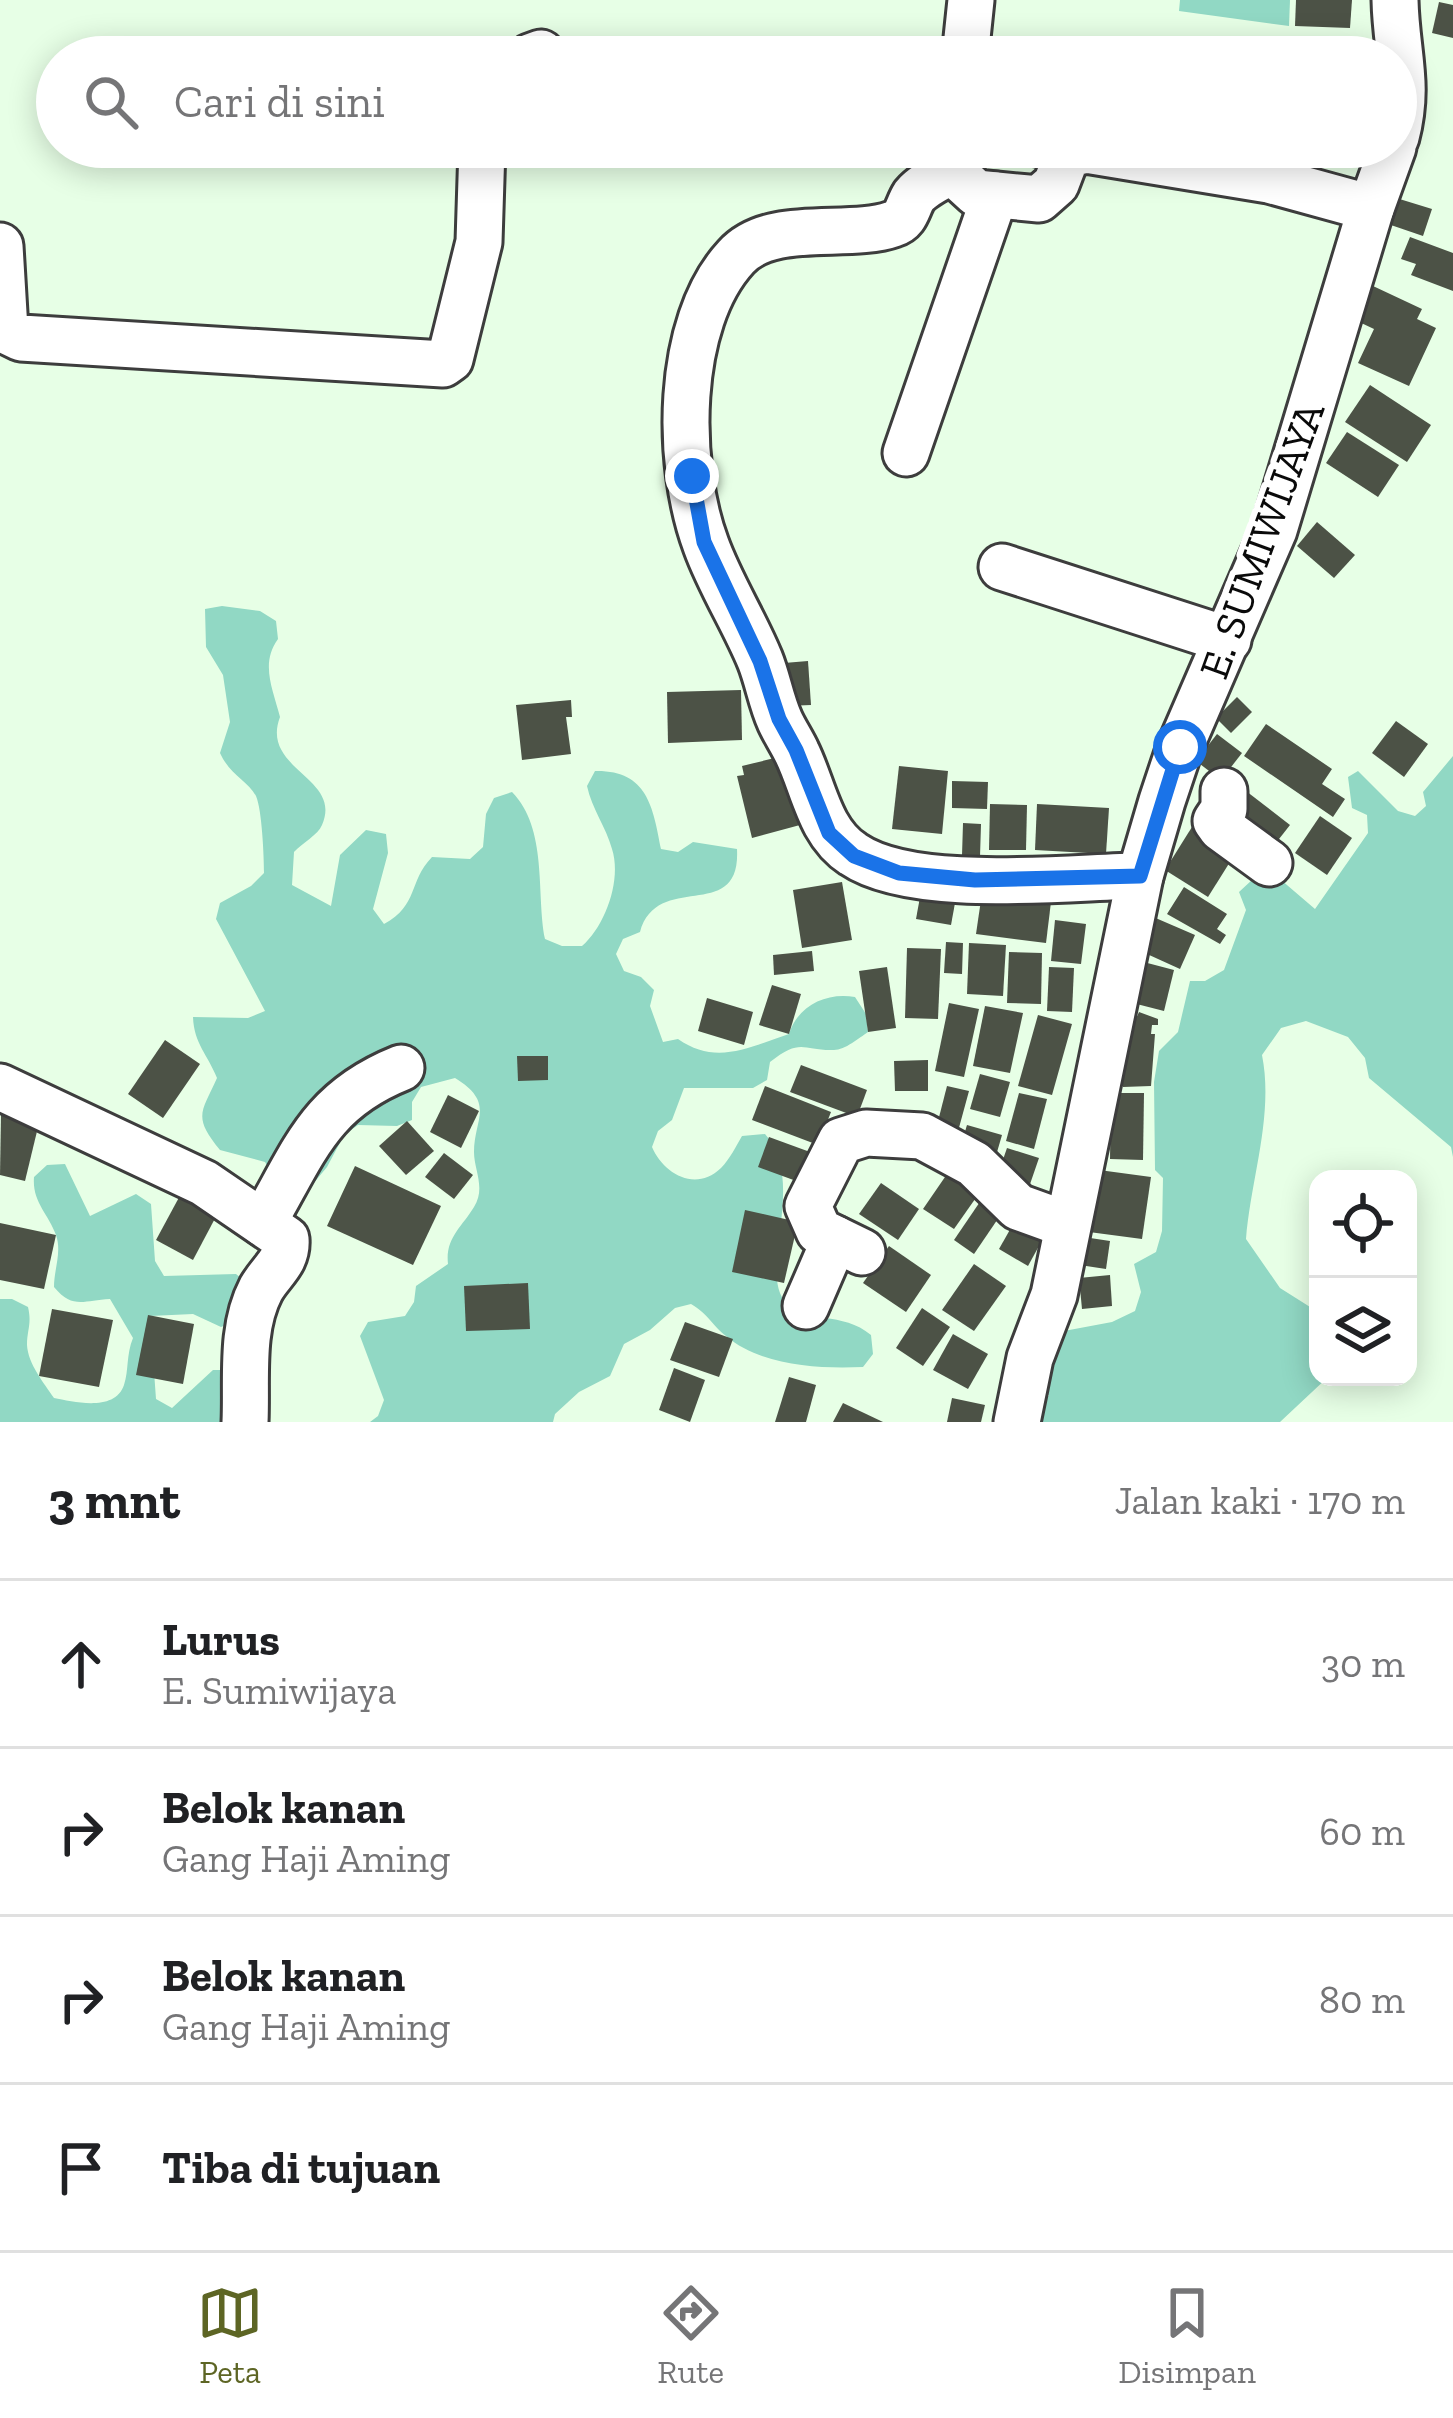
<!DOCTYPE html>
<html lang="id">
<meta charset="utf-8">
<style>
body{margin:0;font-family:"Zilla Slab",serif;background:#f2f2f2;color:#202124}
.controls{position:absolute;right:36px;bottom:36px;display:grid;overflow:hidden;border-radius:24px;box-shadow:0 6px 30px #0003}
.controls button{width:108px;height:108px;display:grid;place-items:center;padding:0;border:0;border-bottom:3px solid #e0e0e0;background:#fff;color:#202124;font:60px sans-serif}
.stop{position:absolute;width:36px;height:36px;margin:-27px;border:9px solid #1a73e8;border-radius:50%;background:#fff}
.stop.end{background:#1a73e8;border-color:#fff;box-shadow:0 3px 12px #0008}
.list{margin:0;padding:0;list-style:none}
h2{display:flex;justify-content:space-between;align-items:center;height:156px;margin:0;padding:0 48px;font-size:51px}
h2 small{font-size:39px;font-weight:400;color:#757577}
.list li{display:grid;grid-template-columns:78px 1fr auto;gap:36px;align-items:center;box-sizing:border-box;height:168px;padding:0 48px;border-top:3px solid #e0e0e0}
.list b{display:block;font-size:45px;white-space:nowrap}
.list p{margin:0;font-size:39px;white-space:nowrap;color:#757577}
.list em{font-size:39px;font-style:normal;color:#757577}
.icon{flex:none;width:66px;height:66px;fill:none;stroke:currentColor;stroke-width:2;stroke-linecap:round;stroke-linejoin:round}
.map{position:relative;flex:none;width:1453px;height:1422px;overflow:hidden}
.search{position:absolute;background:#fff;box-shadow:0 6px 30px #0003;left:36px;right:36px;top:36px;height:132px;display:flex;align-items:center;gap:30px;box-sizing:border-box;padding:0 42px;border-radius:66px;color:#757577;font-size:45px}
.sheet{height:828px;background:#fff}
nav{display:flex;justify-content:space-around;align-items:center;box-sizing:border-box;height:168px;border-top:3px solid #e0e0e0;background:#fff;font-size:33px;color:#757577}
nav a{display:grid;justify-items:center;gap:6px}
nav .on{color:#5d6524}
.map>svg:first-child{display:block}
</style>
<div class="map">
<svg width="1453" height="1422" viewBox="0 0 1453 1422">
<rect width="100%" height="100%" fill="#e7ffe6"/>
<g fill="#91d8c4">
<polygon points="1180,0 1290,0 1289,26 1179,11"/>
<path d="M222,606l38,5 16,10 2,18c-18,25 -5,50 2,78 -20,53 63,60 42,108 -4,10 -20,18 -28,27l-2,33 39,21 9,-51 26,-25 20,4 2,19 -15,56 11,15c35,-19 24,-42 48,-67l38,2 13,-12 3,-33 8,-16 18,-6c36,37 24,100 33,147l17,7h20c23,-20 40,-66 30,-97 -6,-22 -20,-40 -25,-63l8,-15c52,-1 58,35 66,78l17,3 15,-10 44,7c4,76 -79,20 -97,83l-17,7 -7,15 8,17 17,6 13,13 -4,16 13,36 15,-3c38,27 72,8 111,-5 9,-29 38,-42 66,-37l11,17 2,18c-9,6 -23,18 -34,18 -32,1 -32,-13 -64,12l-3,18 -14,8h-69l-12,32 -14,11 -6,16c11,26 43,46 69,21 9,-9 15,-22 21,-32l23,-2c43,48 -8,137 21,169 19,21 57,8 85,32l2,19 -10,13c-44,2 -102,-1 -137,-31 -14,-11 -17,-21 -35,-32l-16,4 -25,22 -26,14 -14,32 -31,16 -24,22 -2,8h-183l8,-6 6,-16 -24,-64 8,-14 37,-6 9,-14 2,-16 32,-22c-3,-26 14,-37 26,-57 12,-19 0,-37 0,-55 0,-33 22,-49 -19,-74l-34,9 -9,15v18l-15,6 -39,-1 -14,10 -17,32 -25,30 -29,-21 -8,-14 -45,-12c-28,-34 -18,-38 -3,-72 -9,-23 -23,-34 -24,-61l55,1 17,-7 -49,-92 4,-16 31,-17 13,-13c0,-17 -2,-63 -8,-77 -9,-16 -26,-21 -36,-43l10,-31 -7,-47 -17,-28 -1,-38z"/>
<path d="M1453,756v401l-2,-10 -82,-69 -4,-20 -17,-21 -42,-16 -25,7 -19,27c12,60 -11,123 -16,184l34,49 38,24v65h10l-48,45h-256l25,-27 -24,-1 39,-63 48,-9 23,-11 6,-19 -7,-28 22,-12 6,-21 1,-53 -8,-8 -1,-88 5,-31 19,-19 12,-51h15l19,-11 22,-60 -7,-18 27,-25 49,42 53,-76 -1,-18 -15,-7 -4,-31 10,-6 40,40 17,5 11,-10 -3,-14z"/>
<path d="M65,1164l25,52 46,-22 15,10 4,57 9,15 72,-2 16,13 -13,33 -18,7 -28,-13 -43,2 6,83 16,9 41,-38h18l-6,52h-225v-123h12l16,8c4,17 -1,23 -1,38 1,19 17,38 27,53 20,4 61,14 70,-13 5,-15 2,-30 9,-47l-23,-39c-26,1 -37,11 -56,-12 0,-18 8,-35 2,-52 -8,-22 -24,-33 -22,-58l13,-12z"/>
</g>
<g fill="#4c5246">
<polygon points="1296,0 1352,0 1350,28 1295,26"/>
<polygon points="1439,2 1453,5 1453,38 1432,33"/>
<polygon points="991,147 1063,147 1058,173 989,160"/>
<polygon points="1393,197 1432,209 1423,236 1385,223"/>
<polygon points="1410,237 1453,253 1453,291 1411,275 1416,264 1401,259"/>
<polygon points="1373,286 1422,309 1417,319 1436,328 1409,386 1358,363 1374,329 1357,321"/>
<polygon points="1370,385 1431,425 1407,462 1345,422"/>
<polygon points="1347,432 1399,465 1378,497 1326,463"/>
<polygon points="1317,522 1355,555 1334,578 1297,546"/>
<polygon points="808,661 811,705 786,706 784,663"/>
<polygon points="741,690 742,740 668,743 667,692"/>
<polygon points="1237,697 1252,712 1231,733 1216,718"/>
<polygon points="571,700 572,717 566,717 571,754 522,760 516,705"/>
<polygon points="1396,721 1428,744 1404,777 1372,753"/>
<polygon points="1266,724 1332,769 1322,784 1345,799 1333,817 1244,756"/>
<polygon points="1217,734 1242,753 1221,780 1196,761"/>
<polygon points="783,756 800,825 752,838 737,776 744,775 742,766"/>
<polygon points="899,766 948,771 942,834 892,829"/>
<polygon points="952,781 988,782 987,809 952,808"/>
<polygon points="1246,791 1290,825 1265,857 1221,822"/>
<polygon points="990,804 1027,805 1026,850 989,850"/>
<polygon points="1037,804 1109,808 1106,854 1035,850"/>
<polygon points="1320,816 1352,838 1327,875 1295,853"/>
<polygon points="1197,819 1240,846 1208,897 1165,870"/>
<polygon points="963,823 981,824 980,857 962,856"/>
<polygon points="842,882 852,940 802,948 793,890"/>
<polygon points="922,886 957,892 951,925 916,919"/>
<polygon points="1184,887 1227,914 1217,929 1226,935 1220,944 1167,914"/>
<polygon points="982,893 1051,902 1046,943 976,934"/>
<polygon points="1151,916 1195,935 1180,969 1136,949"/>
<polygon points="1055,920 1086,924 1081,964 1051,961"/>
<polygon points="946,942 963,943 962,974 944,973"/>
<polygon points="969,943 1006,945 1003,996 967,994"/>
<polygon points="907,948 941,949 938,1019 905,1018"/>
<polygon points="812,951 814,971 774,975 773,955"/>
<polygon points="1009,952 1042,953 1041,1004 1007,1003"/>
<polygon points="1136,960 1174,970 1164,1011 1125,1001"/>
<polygon points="887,967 896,1028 868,1032 859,971"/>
<polygon points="1049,967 1074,968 1072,1012 1047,1011"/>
<polygon points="772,985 801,994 789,1034 759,1025"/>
<polygon points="707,998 753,1012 744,1045 698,1031"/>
<polygon points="949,1003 979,1009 964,1077 935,1071"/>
<polygon points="985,1006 1023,1013 1010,1073 973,1066"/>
<polygon points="1139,1012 1158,1019 1158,1025 1152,1025 1151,1034 1155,1034 1151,1086 1123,1087 1123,1083 1118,1082 1128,1023 1134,1023"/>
<polygon points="1038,1015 1072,1024 1052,1095 1018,1086"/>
<polygon points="165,1040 200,1064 163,1118 128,1094"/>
<polygon points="517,1056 548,1056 548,1080 518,1081"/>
<polygon points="928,1060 928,1091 895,1091 894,1061"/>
<polygon points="801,1065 867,1090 857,1117 790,1092"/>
<polygon points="980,1074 1010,1082 1000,1117 970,1109"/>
<polygon points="765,1086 831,1112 818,1145 752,1120"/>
<polygon points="947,1086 969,1091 957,1135 936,1129"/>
<polygon points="1019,1093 1047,1099 1034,1149 1006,1141"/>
<polygon points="1111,1093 1144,1093 1143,1160 1110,1159"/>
<polygon points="448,1095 479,1111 461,1148 430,1132"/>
<polygon points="1,1114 39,1123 25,1181 0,1175"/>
<polygon points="407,1121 434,1151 406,1175 379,1146"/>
<polygon points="967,1125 1002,1135 995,1159 960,1148"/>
<polygon points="769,1137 810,1152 799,1182 758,1167"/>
<polygon points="1007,1148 1039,1158 1029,1187 997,1177"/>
<polygon points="444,1153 473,1175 454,1199 425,1177"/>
<polygon points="956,1161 987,1182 954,1229 923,1209"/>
<polygon points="355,1166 441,1206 413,1265 327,1226"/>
<polygon points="1099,1170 1151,1177 1142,1239 1089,1232"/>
<polygon points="881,1183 919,1209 898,1240 859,1214"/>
<polygon points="183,1190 220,1209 193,1260 156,1240"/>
<polygon points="988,1190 1008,1204 974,1254 954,1240"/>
<polygon points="745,1210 798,1222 784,1283 732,1272"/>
<polygon points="1016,1219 1045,1235 1028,1266 999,1249"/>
<polygon points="0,1223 56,1235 44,1289 0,1280"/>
<polygon points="1077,1236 1110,1241 1106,1269 1073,1264"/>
<polygon points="889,1246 931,1275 906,1312 863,1283"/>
<polygon points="974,1264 1006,1286 974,1331 942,1310"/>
<polygon points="1110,1275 1112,1306 1082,1309 1079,1278"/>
<polygon points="528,1283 530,1329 466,1331 464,1286"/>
<polygon points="922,1308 950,1327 923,1366 896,1348"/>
<polygon points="52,1309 113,1320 99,1387 39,1376"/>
<polygon points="148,1315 194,1324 183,1384 136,1375"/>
<polygon points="685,1322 733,1339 719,1377 670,1360"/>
<polygon points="953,1334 988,1354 968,1389 933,1370"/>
<polygon points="674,1368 705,1380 690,1422 659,1410"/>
<polygon points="789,1377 816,1385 806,1422 775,1422"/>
<polygon points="952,1398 985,1405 981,1422 947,1422"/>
<polygon points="843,1403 883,1422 833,1422"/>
</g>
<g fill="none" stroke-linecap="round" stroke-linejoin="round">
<defs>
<g id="minor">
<path d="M1395,0c1,52 15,84 1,137"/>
<polyline points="530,57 541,53"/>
<polyline points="965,57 971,0"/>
<polyline points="953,147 952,171 976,193 1039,199 1056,184 1067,155 1086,150 1269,180 1371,208"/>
<path d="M952,171c-13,7 -29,14 -38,25 -7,11 -7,24 -21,28 -44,16 -122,-6 -157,33 -61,66 -60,208 -30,288 14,39 38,76 54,115 8,20 11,41 20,61 5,11 12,21 17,32 17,35 22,79 56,101 60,41 214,23 287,22"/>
<polyline points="0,246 5,330 21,338 443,364 450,359 479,242 482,147"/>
<polyline points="906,453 995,195"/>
<polyline points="1002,567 1228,640"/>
<polyline points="1224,791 1224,809 1216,821 1221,828 1269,863"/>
<path d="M0,1087l204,96 82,56c2,23 -15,32 -25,50 -21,40 -14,90 -16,133"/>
<path d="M263,1223c42,-72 56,-122 138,-155"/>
<polyline points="862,1252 819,1231 808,1206 841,1141 866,1133 922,1136 974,1164 1018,1207 1065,1224"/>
<polyline points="806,1306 835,1239"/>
<polyline points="1017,1422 1030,1358 1054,1295 1140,876 1162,801 1180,747 1274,530 1371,208 1393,147"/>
</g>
</defs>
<use href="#minor" stroke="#3d3d3d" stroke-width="51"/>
<use href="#minor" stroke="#fff" stroke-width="45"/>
</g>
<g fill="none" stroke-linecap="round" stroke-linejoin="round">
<polyline stroke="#1a73e8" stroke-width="15" points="692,476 704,542 760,661 779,719 796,750 829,833 854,856 899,873 975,880 1140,876 1180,747"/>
</g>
<g text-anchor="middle" stroke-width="12" stroke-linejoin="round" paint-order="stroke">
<g font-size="42" fill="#0a0a0a" stroke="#fff">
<text transform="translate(1261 540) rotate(-70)" y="15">E. SUMIWIJAYA</text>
</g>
</g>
</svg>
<div class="controls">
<button><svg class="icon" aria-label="locate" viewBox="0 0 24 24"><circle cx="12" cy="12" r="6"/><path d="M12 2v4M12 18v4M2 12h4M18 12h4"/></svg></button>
<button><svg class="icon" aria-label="layers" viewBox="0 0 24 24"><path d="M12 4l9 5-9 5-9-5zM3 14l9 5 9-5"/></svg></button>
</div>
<div class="stop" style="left:1180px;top:747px"></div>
<div class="stop end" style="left:692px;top:476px"></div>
<div class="search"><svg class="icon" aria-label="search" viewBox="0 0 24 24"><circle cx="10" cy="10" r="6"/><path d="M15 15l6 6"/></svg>Cari di sini</div>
</div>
<section class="sheet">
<h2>3 mnt<small>Jalan kaki · 170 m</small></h2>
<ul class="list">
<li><svg class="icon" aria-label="ahead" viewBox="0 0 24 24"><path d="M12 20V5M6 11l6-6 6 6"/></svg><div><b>Lurus</b><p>E. Sumiwijaya</p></div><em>30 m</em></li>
<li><svg class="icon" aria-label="right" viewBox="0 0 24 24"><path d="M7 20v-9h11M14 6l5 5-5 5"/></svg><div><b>Belok kanan</b><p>Gang Haji Aming</p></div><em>60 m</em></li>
<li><svg class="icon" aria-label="right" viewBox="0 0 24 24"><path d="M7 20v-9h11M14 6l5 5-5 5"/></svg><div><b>Belok kanan</b><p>Gang Haji Aming</p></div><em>80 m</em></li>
<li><svg class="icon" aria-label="arrive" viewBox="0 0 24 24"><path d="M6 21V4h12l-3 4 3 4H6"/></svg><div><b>Tiba di tujuan</b></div></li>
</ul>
</section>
<nav>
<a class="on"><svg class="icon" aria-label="map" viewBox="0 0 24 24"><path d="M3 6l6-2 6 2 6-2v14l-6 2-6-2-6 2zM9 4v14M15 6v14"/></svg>Peta</a>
<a><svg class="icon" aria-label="directions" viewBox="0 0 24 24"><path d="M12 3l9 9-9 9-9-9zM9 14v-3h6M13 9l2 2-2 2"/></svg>Rute</a>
<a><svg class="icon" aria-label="saved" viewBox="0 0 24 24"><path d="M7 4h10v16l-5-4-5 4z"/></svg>Disimpan</a>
</nav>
